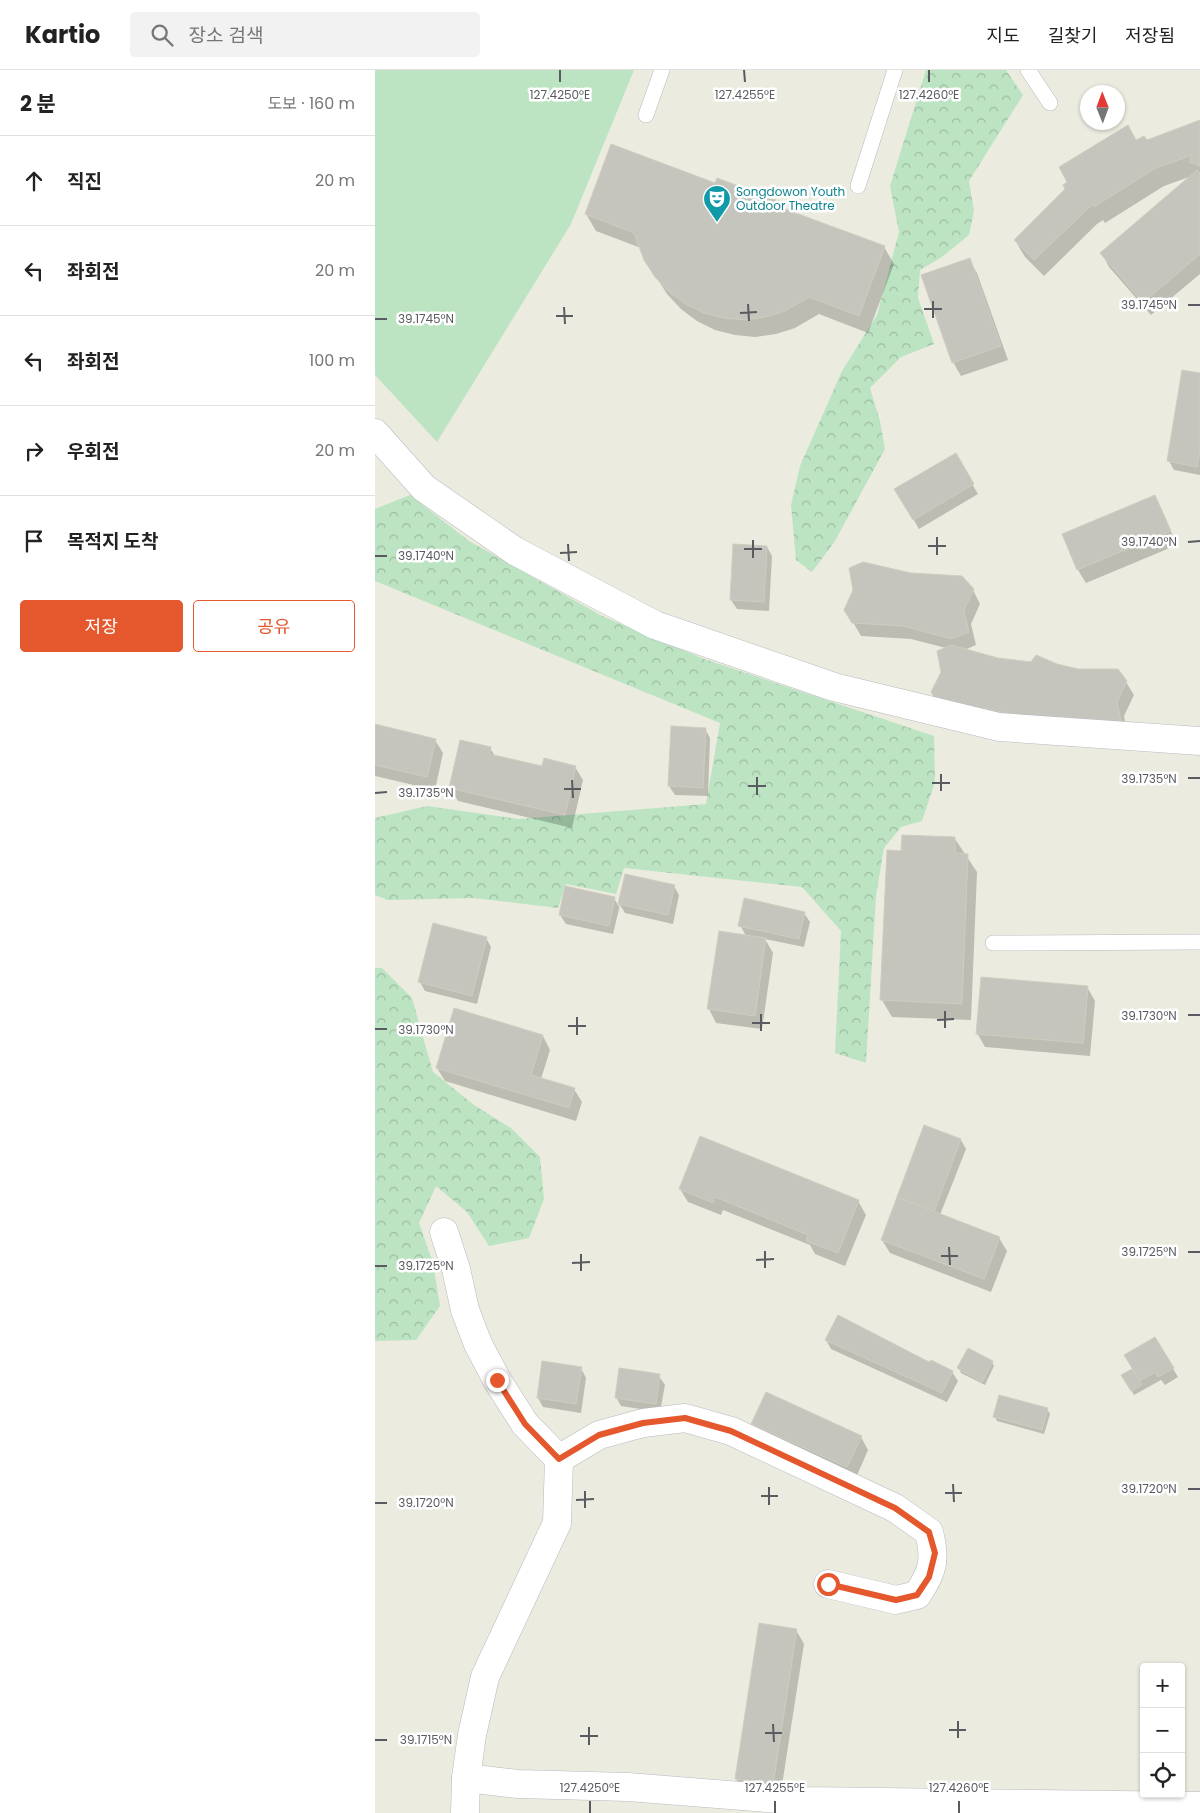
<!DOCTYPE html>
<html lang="ko">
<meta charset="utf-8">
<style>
body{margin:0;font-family:Poppins,"Noto Sans KR",sans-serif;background:#f2f2f2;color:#222}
.controls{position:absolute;right:15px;bottom:15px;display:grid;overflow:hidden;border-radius:5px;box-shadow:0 1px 4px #0004}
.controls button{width:45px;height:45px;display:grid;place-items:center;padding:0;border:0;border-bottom:1px solid #e0e0e0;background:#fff;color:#222;font:25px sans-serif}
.compass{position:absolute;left:705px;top:15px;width:45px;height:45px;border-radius:50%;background:#fff;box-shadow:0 1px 4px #0004;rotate:359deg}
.stop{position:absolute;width:15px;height:15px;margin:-11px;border:4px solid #e5572c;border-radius:50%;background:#fff}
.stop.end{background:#e5572c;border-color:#fff;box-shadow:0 1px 5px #0008}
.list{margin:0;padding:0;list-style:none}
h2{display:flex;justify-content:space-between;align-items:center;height:65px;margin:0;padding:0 20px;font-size:21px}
h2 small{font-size:16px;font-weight:400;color:#767676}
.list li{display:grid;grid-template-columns:32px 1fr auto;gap:15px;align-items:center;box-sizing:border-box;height:90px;padding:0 20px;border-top:1px solid #e0e0e0}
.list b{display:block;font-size:19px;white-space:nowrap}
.list em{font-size:16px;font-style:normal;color:#767676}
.actions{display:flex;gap:10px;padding:15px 20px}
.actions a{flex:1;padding:11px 0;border:1px solid #e5572c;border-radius:5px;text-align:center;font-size:18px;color:#e5572c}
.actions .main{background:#e5572c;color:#fff}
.icon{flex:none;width:28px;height:28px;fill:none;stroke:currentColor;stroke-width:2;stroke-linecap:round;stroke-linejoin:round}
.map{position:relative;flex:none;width:825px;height:1743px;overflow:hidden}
header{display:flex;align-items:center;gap:30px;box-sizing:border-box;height:70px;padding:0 25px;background:#fff;border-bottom:1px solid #e0e0e0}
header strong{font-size:24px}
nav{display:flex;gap:28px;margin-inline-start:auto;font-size:18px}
.search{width:350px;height:45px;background:#f2f2f2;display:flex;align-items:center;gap:12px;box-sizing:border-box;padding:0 18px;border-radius:5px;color:#767676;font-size:19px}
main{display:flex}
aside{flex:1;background:#fff}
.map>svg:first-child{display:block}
</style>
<header>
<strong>Kartio</strong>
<div class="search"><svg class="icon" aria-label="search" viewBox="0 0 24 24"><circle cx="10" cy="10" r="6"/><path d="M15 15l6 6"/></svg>장소 검색</div>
<nav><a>지도</a><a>길찾기</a><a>저장됨</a></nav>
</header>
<main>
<aside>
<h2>2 분<small>도보 · 160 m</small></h2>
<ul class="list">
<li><svg class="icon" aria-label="ahead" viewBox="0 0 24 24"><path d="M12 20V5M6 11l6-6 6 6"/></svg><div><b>직진</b></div><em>20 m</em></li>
<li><svg class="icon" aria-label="left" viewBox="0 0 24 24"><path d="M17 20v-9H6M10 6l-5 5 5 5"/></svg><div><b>좌회전</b></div><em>20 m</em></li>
<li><svg class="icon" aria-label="left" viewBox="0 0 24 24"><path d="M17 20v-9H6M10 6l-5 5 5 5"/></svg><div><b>좌회전</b></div><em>100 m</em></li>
<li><svg class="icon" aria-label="right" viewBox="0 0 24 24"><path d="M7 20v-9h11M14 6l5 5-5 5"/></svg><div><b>우회전</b></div><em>20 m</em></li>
<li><svg class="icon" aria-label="arrive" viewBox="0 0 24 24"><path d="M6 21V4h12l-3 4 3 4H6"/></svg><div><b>목적지 도착</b></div></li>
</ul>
<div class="actions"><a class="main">저장</a><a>공유</a></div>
</aside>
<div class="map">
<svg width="825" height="1743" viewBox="0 0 825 1743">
<defs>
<pattern id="forest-crowns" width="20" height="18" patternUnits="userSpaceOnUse" patternTransform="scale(1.25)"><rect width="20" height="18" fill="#bce4c2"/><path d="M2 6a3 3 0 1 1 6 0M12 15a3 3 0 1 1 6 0" fill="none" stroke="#9cbca1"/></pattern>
</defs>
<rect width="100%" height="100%" fill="#ecebe0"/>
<polygon fill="#bce4c2" points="0,0 259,0 196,154 62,372 0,305"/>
<g fill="url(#forest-crowns)">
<polygon points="551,0 631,0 648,25 594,111 599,141 594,165 567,187 545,200 543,228 559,274 526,287 495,318 505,351 510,379 460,471 437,502 421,490 416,435 425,396 467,301 502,245 524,162 515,116"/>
<polygon points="35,425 94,471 227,546 329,589 559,666 560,712 547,751 526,757 509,778 501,826 491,993 460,983 466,861 427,817 249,798 241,824 191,814 183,838 98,828 13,830 0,825 0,748 52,736 144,749 331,734 345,653 0,511 0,439"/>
<polygon points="0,898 7,898 37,928 58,1002 99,1035 136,1058 165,1087 169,1129 154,1168 114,1176 92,1142 61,1116 44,1153 58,1193 65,1236 41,1270 0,1271"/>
</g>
<g fill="#0003">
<polygon points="825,51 825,204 776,245 734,197 727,184 817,106 789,116 730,153 728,150 722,154 669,206 650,187 640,170 761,72 772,71"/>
<polygon points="341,114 408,134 412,141 509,177 519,194 493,263 444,244 420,258 401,264 380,267 360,265 340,260 322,251 306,239 292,224 270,189 266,178 221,161 211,144"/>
<polygon points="594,190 602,203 633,290 586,306 578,292"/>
<polygon points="825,305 825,405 799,400 794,391"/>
<polygon points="580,385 603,424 544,459 521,419"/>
<polygon points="780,426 802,475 711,513 703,500"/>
<polygon points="392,477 397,486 394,541 362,539 356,530"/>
<polygon points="598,520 605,534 596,554 601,575 589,580 622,589 682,595 751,612 759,625 749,646 753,668 572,647 567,602 571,578 536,569 486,566 471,540"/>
<polygon points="0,656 60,670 68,683 60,720 0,706"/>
<polygon points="330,659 335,668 333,726 300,725 294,716"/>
<polygon points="115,678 120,686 168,698 200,697 208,710 197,758 83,731 75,718"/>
<polygon points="580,769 602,802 596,950 517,947 507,930 527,782"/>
<polygon points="251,806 299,816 304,825 298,854 250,843 245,835 238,864 191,854 185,845 239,828 244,837"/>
<polygon points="429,843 435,852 429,877 390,869 398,883 387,959 341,953 334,939 371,866 365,855"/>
<polygon points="111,868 116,877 102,934 50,921 45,912"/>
<polygon points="712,917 720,931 715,986 610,977 602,963"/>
<polygon points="168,966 175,980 166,1009 199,1019 207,1032 201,1051 70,1011 62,998"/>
<polygon points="586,1070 591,1079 565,1145 624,1168 632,1181 616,1222 515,1183 507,1170"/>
<polygon points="305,1119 483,1131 491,1145 470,1196 440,1184 435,1175 348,1140 346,1145 313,1132"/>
<polygon points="780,1269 803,1307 790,1315 786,1310 759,1325 748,1305 759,1299"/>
<polygon points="451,1270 555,1294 577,1302 583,1311 572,1332 456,1279"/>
<polygon points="617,1292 619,1296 610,1315 586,1303 584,1298"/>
<polygon points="206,1298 211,1308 206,1343 168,1337 163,1328"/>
<polygon points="284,1306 290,1315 285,1342 246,1336 241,1327"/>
<polygon points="672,1339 675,1344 669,1364 622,1351 620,1347"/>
<polygon points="378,1353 486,1367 493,1380 480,1410 386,1367"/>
<polygon points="421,1560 429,1574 405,1728 369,1722 361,1709"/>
</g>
<g fill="#c6c5bd" stroke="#d0cdbf">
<polygon points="825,50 825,96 814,92 817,85 779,99 719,137 718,134 659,190 639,170 690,119 688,115 692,112 684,97 753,55 761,70 769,66 772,70"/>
<polygon points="236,74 340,113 342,108 409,133 407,138 510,176 484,246 434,227 410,241 390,247 370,250 349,248 329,243 311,234 294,222 280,207 269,190 259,163 210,144"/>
<polygon points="822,100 825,103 825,184 768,233 725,183"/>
<polygon points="595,188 626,276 577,293 546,205"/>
<polygon points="807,300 825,303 825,381 822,397 792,391"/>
<polygon points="581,383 599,414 538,450 519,419"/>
<polygon points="780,425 796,461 702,500 687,464"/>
<polygon points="358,474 392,476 389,532 355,530"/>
<polygon points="488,492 536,503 587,506 599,519 589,540 594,562 577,569 528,556 477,553 469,540 478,520 474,498"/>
<polygon points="576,575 623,588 656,592 661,585 682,594 703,599 743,599 752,611 742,632 747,654 645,647 613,639 563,634 556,622 566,602 562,581"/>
<polygon points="0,654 61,669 52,707 0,695"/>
<polygon points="296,656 331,658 328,718 293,716"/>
<polygon points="85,670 116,677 114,684 167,696 169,688 201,696 190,745 74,718"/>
<polygon points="527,765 580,767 580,783 593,784 587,934 505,930 512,780 526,781"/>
<polygon points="250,804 300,815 293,845 243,834"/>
<polygon points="190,816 240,827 234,856 184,845"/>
<polygon points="369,828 430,842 424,869 363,856"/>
<polygon points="58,853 112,867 97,926 43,912"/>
<polygon points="344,861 391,868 380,946 332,939"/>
<polygon points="606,907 713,916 708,973 601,964"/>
<polygon points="79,938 168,965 156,1005 200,1018 194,1038 61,998"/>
<polygon points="549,1055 586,1069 559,1142 522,1127"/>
<polygon points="325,1066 484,1130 463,1183 431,1171 433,1165 340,1127 338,1133 304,1119"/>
<polygon points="522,1127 625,1167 609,1209 506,1170"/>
<polygon points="463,1245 554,1292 556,1290 578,1301 567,1323 450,1270"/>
<polygon points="780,1267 799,1298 783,1307 780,1302 765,1311 749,1285"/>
<polygon points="593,1278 618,1291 607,1312 582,1298"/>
<polygon points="167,1291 207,1297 201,1334 162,1328"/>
<polygon points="244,1298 285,1304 281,1334 240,1328"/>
<polygon points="757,1299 767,1315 756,1321 746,1305"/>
<polygon points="391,1322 487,1366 472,1397 376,1354"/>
<polygon points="624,1325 673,1338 667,1360 618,1347"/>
<polygon points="384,1553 422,1559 398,1715 360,1709"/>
</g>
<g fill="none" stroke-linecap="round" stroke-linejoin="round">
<defs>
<g id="service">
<polyline points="653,0 675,33"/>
<polyline points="271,45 287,0"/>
<polyline points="483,116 520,0"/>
<polyline points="618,873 825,872"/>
</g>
<g id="minor">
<polyline points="0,363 49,418 140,481 280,555 459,617 624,657 825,671"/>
<polyline points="69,1162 81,1199 90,1240 103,1274 122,1310 150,1354 184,1389 182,1453 110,1607 97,1665 91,1708"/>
<path d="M184,1389l40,-24 44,-12 42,-5 46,13 164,77 34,24c7,28 4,40 -12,63l-21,5 -68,-16"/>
<polyline points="90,1743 91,1708 143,1714 253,1717 429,1731 825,1736"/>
</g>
</defs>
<use href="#service" stroke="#b8b9bf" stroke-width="16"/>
<use href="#minor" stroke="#b8b9bf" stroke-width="29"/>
<use href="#service" stroke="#fff" stroke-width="15"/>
<use href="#minor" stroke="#fff" stroke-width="28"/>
</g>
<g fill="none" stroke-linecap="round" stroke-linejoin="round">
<polyline stroke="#e5572c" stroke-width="6" points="122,1310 150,1354 184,1389 224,1365 268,1353 310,1348 356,1361 520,1438 554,1462 560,1483 554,1507 542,1525 521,1530 453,1514"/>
</g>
<path fill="none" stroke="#595b61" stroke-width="2" d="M185,0v12M369,0l1,12M554,0v12M558,231v17M373,234l1,17M813,235h12M189,237l1,17M549,239h18M365,243l17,-1M181,246h17M0,249h12M562,467v18M378,470v18M813,472l12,-1M193,474l1,17M553,476h18M369,479h18M185,483l17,-1M0,486h12M566,704v17M382,707v18M813,708h12M197,710l1,18M557,713h18M373,716h18M189,719h17M0,723l12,-1M570,941v17M386,944v17M813,945h12M202,947v18M562,950l17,-1M377,953h18M193,956h18M0,959h12M574,1177l1,18M390,1181v17M813,1182h12M206,1184v17M566,1186h17M381,1190l18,-1M197,1193l18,-1M0,1196h12M578,1414l1,18M394,1417v18M813,1419h12M210,1421v17M570,1423h17M386,1426h17M201,1430l18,-1M0,1433h12M583,1651v17M398,1654l1,18M214,1657v18M574,1660h17M390,1663h17M205,1666h18M0,1670h12M215,1731v12M400,1731v12M584,1731v12"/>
<defs>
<symbol id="theatre-pin" viewBox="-11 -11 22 30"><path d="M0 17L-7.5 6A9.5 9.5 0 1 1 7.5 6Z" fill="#0f9aa8" stroke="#fff"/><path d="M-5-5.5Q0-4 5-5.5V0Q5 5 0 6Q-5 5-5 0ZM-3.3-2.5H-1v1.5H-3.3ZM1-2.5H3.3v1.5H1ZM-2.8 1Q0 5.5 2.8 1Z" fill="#fff"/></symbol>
</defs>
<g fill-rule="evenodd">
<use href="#theatre-pin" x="326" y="113" width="32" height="43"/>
</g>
<g text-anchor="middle" stroke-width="5" stroke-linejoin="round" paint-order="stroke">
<g font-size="12" fill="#0d838f" stroke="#fff" text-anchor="start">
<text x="361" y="126">Songdowon Youth<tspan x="361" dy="14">Outdoor Theatre</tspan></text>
</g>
</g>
<g font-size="12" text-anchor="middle" fill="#595b61" stroke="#fff" stroke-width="5" stroke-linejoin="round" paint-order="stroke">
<text x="185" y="29">127.4250°E</text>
<text x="370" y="29">127.4255°E</text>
<text x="554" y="29">127.4260°E</text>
<text x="774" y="239">39.1745°N</text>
<text x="51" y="253">39.1745°N</text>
<text x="774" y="476">39.1740°N</text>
<text x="51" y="490">39.1740°N</text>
<text x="774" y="713">39.1735°N</text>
<text x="51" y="727">39.1735°N</text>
<text x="774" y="950">39.1730°N</text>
<text x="51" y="964">39.1730°N</text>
<text x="774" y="1186">39.1725°N</text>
<text x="51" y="1200">39.1725°N</text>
<text x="774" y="1423">39.1720°N</text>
<text x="51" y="1437">39.1720°N</text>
<text x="51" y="1674">39.1715°N</text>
<text x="215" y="1722">127.4250°E</text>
<text x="400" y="1722">127.4255°E</text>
<text x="584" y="1722">127.4260°E</text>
</g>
</svg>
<div class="controls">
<button>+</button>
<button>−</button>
<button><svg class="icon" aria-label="locate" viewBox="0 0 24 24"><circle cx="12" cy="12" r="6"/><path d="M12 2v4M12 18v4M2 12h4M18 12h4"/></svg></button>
</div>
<svg class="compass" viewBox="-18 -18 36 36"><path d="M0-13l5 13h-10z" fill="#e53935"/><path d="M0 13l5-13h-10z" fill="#767676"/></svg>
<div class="stop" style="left:453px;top:1514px"></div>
<div class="stop end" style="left:122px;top:1310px"></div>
</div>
</main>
